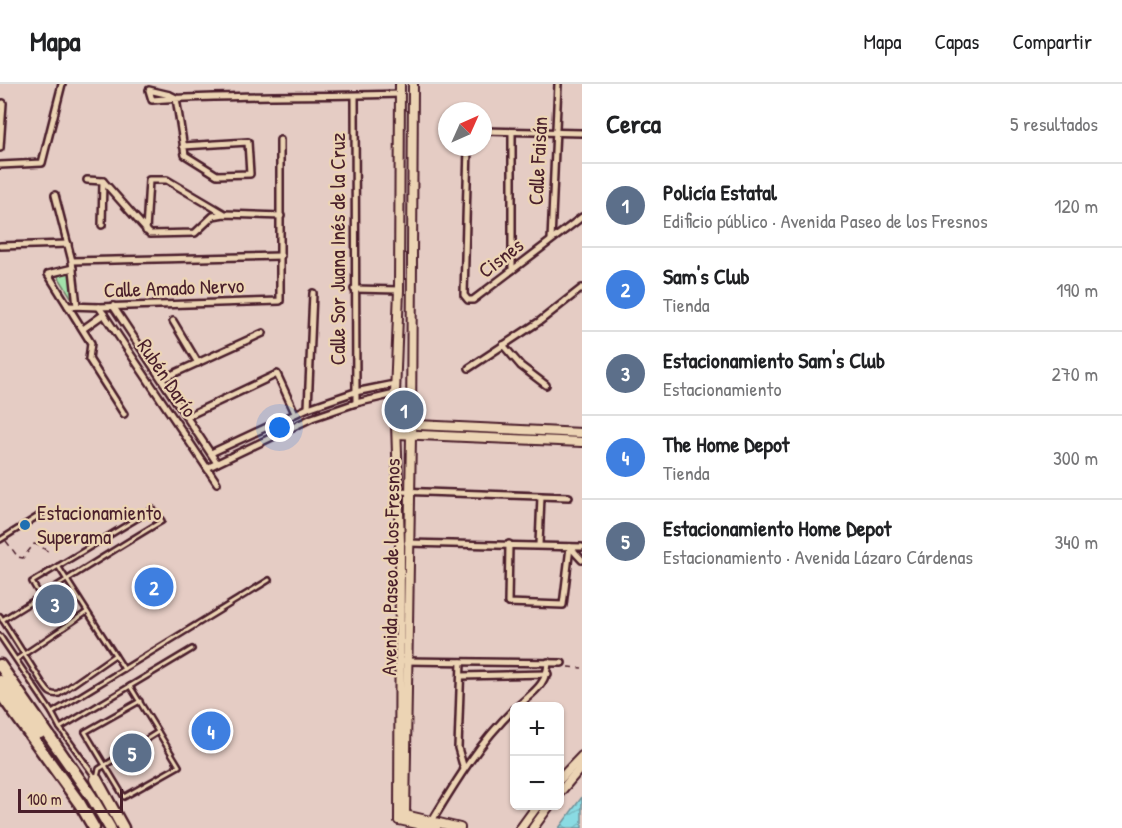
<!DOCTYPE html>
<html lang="es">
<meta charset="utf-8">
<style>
body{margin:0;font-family:"Patrick Hand",sans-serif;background:#f6f6f6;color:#202124}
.controls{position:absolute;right:18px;bottom:18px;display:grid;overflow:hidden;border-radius:9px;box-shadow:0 2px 4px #0004}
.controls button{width:54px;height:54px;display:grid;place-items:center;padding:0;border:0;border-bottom:2px solid #e0e0e0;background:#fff;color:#202124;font:30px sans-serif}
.compass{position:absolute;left:438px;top:18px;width:54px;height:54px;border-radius:50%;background:#fff;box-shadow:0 2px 4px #0004;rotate:45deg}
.scale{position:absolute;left:18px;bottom:15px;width:105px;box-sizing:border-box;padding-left:6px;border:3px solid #4a1f2b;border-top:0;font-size:16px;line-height:21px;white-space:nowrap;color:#4a1f2b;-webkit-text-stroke:4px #ecd4b4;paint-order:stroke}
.you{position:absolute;left:280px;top:344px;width:21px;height:21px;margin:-15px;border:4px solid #fff;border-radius:50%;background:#1a73e8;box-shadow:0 0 0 9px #1a73e833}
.badge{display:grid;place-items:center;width:39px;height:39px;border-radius:50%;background:#db2777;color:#fff;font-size:20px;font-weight:700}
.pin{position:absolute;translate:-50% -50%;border:3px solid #fff;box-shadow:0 2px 6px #0006}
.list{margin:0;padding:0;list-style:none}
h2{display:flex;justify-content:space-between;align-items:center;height:78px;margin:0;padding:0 24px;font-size:26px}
h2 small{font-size:20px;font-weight:400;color:#757577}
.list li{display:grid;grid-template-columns:39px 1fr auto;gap:18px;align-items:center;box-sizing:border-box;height:84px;padding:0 24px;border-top:2px solid #e0e0e0}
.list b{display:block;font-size:22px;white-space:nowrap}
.list p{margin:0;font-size:20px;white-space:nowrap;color:#757577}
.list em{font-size:20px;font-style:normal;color:#757577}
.map{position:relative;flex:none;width:582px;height:744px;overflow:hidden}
header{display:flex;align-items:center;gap:36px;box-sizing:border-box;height:84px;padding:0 30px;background:#fff;border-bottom:2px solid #e0e0e0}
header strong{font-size:28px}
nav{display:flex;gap:33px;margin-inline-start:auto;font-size:21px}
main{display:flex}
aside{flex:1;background:#fff}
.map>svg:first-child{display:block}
</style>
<header>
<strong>Mapa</strong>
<nav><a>Mapa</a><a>Capas</a><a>Compartir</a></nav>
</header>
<main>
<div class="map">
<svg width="582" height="744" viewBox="0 0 582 744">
<defs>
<pattern id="water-waves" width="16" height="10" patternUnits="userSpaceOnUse" patternTransform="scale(1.5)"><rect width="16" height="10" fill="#8adbe3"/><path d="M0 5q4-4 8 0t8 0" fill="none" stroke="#79bcc3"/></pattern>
</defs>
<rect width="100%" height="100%" fill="#e5ccc4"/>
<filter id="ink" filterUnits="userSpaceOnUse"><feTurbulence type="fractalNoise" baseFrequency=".0167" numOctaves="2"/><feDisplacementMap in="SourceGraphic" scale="12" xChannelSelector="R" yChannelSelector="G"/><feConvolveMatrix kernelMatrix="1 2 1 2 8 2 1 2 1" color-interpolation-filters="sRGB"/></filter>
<g filter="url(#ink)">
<polygon fill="#a2e1aa" stroke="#76806a" stroke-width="1.5" points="71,187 75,213 71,213 56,189"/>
<polygon fill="url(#water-waves)" stroke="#709099" stroke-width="1.5" points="582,713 582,744 559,744"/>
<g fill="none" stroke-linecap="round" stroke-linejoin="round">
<defs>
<g id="lane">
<polyline points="0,456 43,429"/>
<polyline points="58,482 124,585"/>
<path d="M0,532l43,68c5,7 7,12 16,10l56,-39"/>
<path d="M2,536c54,-33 106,-67 160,-99l-9,-12 -121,73 9,15"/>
<polyline points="0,552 52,629 60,644 95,693"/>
<polyline points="17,575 87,528"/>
<polyline points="130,602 179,682 124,713 85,648 140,617"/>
<polyline points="52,629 269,496"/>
<polyline points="60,644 192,565"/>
<polyline points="97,693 99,685 158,648"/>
</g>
<g id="street">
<polyline points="355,12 356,319"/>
<polyline points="483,47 582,49"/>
<path d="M183,62l65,-4 2,32 -33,1 -32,-20 -9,-57 -6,-3 -21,-5 3,10c82,-6 165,-3 248,-6"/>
<polyline points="468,63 464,211 468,216 473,216 582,133"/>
<polyline points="0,64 3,19"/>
<polyline points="0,81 42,79 62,0"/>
<polyline points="87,96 103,97 150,150 195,149 213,132 224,130 281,132"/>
<polyline points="55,111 72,177 77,222"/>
<polyline points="102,141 103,97"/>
<polyline points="146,147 149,96 167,96 223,129"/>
<polyline points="551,156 558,0"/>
<polyline points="0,162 68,160"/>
<polyline points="72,177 281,172"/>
<polyline points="73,184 48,190 91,259 89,275 124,330"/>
<polyline points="512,186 512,48"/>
<polyline points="354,205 399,206"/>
<polyline points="68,222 99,223 280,217 280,56"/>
<polyline points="113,222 217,379"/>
<polyline points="99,223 217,399"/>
<polyline points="173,237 198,279"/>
<polyline points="83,245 104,230"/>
<polyline points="503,261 521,282 546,301"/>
<polyline points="469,284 540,237 582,204"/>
<polyline points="162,295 263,249"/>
<polyline points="308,324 313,209"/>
<polyline points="186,333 277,290 295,329"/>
<polyline points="211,369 308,324 355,308 395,300"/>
<polyline points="207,384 312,334 356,319 395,310"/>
<polyline points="397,407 569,413"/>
<polyline points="407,459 582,463"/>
<polyline points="509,460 508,519 563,521 570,463"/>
<polyline points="539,461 541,412"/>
<polyline points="570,463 582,476"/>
<polyline points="404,577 562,579"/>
<polyline points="461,578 458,664 464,685"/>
<polyline points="461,592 548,590"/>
<path d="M518,622c15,-14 29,-21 30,-44"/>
<path d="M432,737c24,-40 48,-79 82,-112"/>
</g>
<g id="secondary">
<polyline points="396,340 582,349"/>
<polyline points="397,350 582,358"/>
<polyline points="560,695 582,672"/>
<polyline points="560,708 582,682"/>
<polyline points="405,731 411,351 413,0"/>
<polyline points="405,731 460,744"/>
<polyline points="399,736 400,459 395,310 399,206 400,0"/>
<polyline points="399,736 436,744"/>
<polyline points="521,744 537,722"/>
<polyline points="533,744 549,722"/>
</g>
<g id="highway">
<polyline points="0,581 91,712 110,744"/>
<polyline points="0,597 19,624 40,649"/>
<polyline points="0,609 80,720 94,744"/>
<polyline points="96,695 123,744"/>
</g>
</defs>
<use href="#lane" stroke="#4a1f2b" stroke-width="8"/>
<use href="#street" stroke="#4a1f2b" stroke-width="10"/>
<use href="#secondary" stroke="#4a1f2b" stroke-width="12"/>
<use href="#highway" stroke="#4a1f2b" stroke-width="15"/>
<g stroke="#4a1f2b" stroke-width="1.5" stroke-dasharray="6 4.5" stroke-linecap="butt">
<path d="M6,457l12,16 5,1 11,-14c7,1 10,6 17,9"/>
<polyline points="568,583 582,584"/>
</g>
<use href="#lane" stroke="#ecd4b4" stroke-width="3"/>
<use href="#street" stroke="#ecd4b4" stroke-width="5"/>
<use href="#secondary" stroke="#ecd4b4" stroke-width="8"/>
<use href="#highway" stroke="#ecd4b4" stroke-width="10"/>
</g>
</g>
<circle fill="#1f6fb2" stroke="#ecd4b4" stroke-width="2" cx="25" cy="441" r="6"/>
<g text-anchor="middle" stroke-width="4.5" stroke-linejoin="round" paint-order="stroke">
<g font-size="21" fill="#4a1f2b" stroke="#ecd4b4">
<text transform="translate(538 77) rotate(-87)" y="7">Calle Faisán</text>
<text transform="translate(338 165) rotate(-90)" y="7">Calle Sor Juana Inés de la Cruz</text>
<text transform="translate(501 174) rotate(-38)" y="7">Cisnes</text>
<text transform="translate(174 204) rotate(-2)" y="7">Calle Amado Nervo</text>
<text transform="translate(167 294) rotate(56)" y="7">Rubén Darío</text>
<text transform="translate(391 483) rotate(-89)" y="7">Avenida Paseo de los Fresnos</text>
</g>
<g font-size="21" fill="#4a1f2b" stroke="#ecd4b4" text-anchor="start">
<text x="37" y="436">Estacionamiento<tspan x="37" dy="24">Superama</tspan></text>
</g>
</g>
</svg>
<div class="controls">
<button>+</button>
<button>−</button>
</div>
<svg class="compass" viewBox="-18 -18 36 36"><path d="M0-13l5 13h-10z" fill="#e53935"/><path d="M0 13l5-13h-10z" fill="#757577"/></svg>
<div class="scale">100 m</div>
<div class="you"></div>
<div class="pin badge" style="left:404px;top:326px;background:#5c6f8a">1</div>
<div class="pin badge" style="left:154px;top:503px;background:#3f7fe0">2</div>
<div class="pin badge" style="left:55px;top:520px;background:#5c6f8a">3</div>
<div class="pin badge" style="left:211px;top:647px;background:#3f7fe0">4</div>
<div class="pin badge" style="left:132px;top:669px;background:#5c6f8a">5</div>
</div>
<aside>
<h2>Cerca<small>5 resultados</small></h2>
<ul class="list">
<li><span class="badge" style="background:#5c6f8a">1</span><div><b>Policía Estatal</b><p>Edificio público · Avenida Paseo de los Fresnos</p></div><em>120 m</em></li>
<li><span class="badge" style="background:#3f7fe0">2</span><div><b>Sam's Club</b><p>Tienda</p></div><em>190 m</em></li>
<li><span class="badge" style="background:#5c6f8a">3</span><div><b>Estacionamiento Sam's Club</b><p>Estacionamiento</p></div><em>270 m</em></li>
<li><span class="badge" style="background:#3f7fe0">4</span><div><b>The Home Depot</b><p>Tienda</p></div><em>300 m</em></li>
<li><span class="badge" style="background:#5c6f8a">5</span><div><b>Estacionamiento Home Depot</b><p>Estacionamiento · Avenida Lázaro Cárdenas</p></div><em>340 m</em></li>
</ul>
</aside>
</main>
